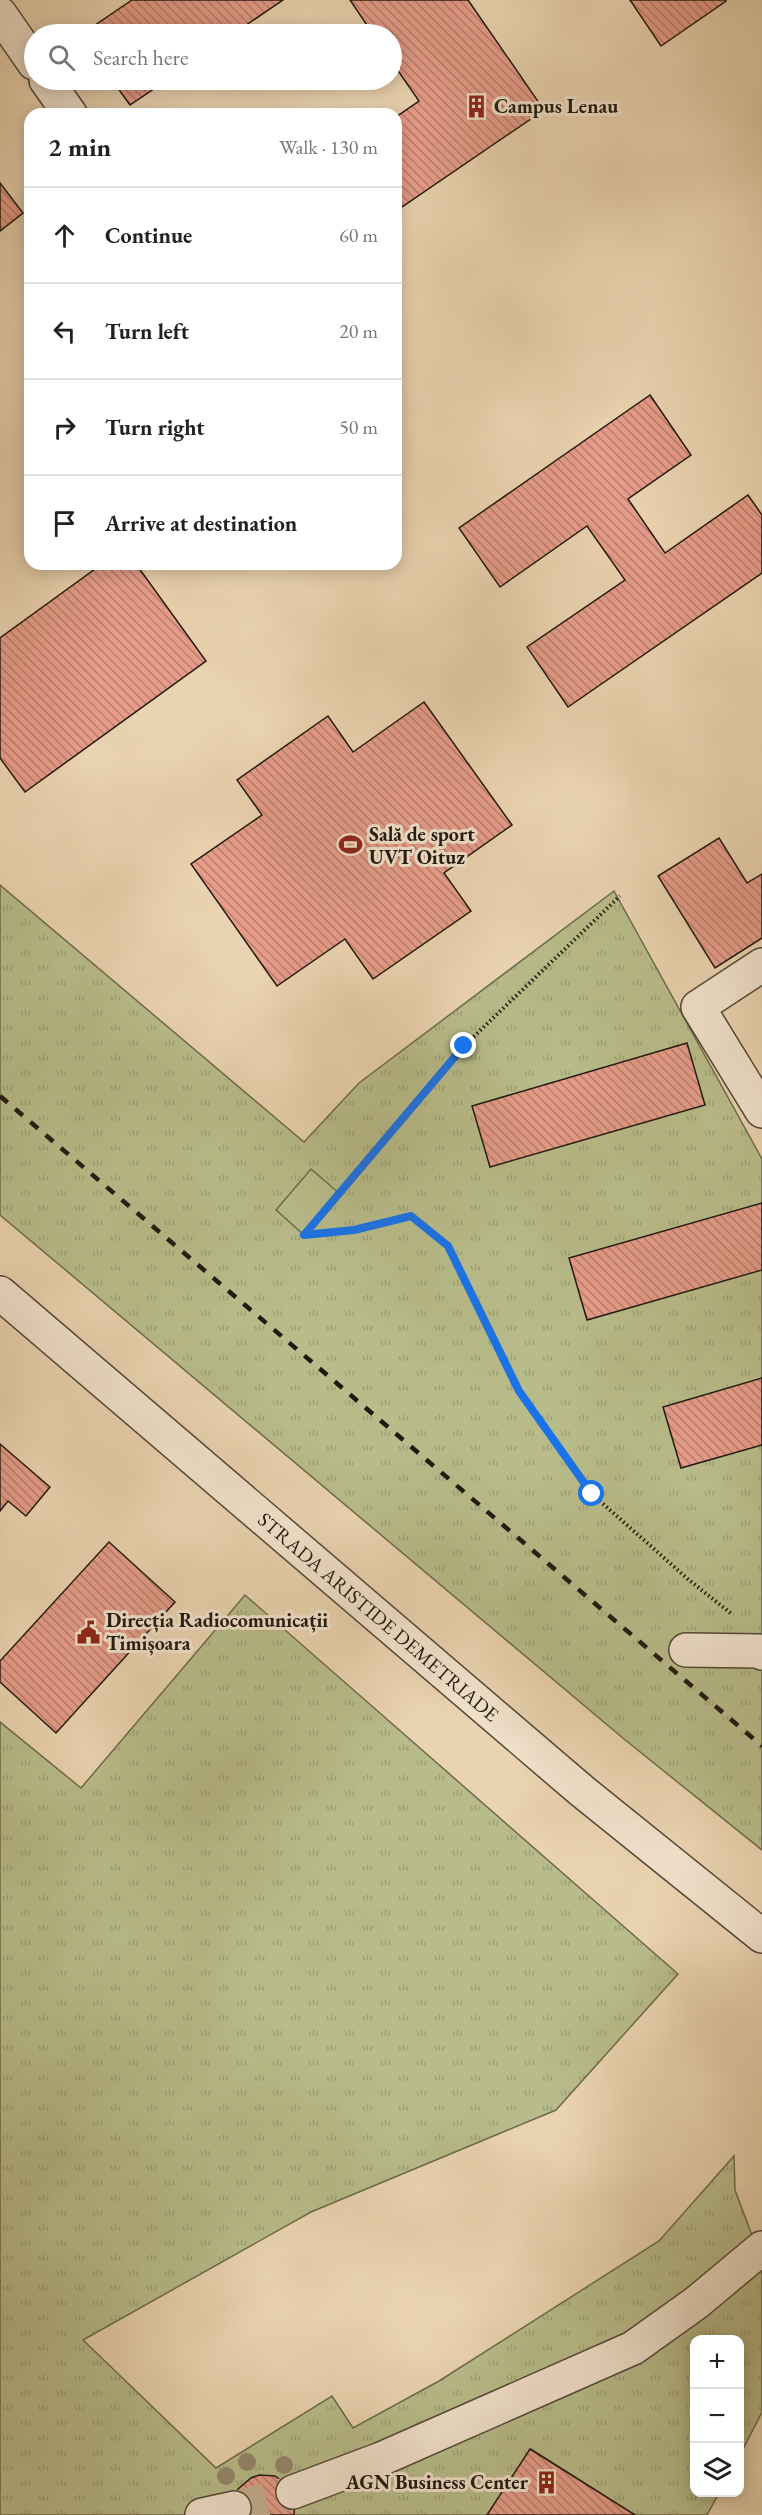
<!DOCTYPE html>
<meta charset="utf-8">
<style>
body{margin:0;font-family:"EB Garamond",serif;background:#f6f6f6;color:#202124}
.controls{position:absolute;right:18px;bottom:18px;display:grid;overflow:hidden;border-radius:12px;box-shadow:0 3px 15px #0003}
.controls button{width:54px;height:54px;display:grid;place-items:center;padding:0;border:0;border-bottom:2px solid #e0e0e0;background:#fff;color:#202124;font:30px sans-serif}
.stop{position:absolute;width:18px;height:18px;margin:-14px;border:4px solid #1a73e8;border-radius:50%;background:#fff}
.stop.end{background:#1a73e8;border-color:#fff;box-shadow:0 2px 6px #0008}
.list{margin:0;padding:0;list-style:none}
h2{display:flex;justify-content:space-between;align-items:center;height:78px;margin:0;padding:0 24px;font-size:26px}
h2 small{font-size:20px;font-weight:400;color:#757577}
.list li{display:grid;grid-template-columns:39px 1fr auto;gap:18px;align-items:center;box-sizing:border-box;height:96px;padding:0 24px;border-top:2px solid #e0e0e0}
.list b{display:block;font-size:22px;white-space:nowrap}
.list em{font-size:20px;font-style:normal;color:#757577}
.icon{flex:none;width:33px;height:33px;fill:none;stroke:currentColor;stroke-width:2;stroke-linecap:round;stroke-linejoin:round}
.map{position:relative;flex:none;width:762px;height:2515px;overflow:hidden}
.search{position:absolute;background:#fff;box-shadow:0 3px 15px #0003;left:24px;top:24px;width:378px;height:66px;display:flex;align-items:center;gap:15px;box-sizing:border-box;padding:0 21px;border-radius:33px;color:#757577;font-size:22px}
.panel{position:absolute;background:#fff;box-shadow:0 3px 15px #0003;left:24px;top:108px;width:378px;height:462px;border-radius:18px}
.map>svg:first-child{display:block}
</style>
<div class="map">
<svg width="762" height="2515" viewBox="0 0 762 2515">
<defs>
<pattern id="grass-tufts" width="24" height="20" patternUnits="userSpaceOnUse" patternTransform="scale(1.5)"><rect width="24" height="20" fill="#b8bc8a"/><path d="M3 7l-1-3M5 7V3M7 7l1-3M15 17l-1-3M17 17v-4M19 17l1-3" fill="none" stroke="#9ea176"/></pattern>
<pattern id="building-back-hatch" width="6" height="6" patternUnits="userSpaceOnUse" patternTransform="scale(1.5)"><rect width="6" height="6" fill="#e69c89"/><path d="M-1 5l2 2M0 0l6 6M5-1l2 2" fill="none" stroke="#ba7e6f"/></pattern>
</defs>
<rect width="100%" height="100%" fill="#ead3b0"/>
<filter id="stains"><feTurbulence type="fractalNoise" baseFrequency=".00333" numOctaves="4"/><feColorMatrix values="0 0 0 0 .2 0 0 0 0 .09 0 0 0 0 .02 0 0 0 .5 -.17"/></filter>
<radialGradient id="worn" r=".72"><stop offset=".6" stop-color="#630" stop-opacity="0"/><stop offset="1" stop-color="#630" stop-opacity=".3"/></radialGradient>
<g fill="url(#grass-tufts)" stroke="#6c6a4d" stroke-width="1.5">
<polygon points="0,885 304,1142 359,1083 614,891 762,1159 762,1850 624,1739 0,1215"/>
<polygon points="245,1595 678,1974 556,2110 311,2212 83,2340 216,2468 332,2396 353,2428 439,2381 659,2241 734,2156 735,2190 762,2262 762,2412 740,2455 740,2340 694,2340 694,2492 719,2493 707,2515 635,2515 531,2449 487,2515 0,2515 0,1722 81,1788"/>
</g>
<polygon fill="#b8bc8a" stroke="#6c6a4d" stroke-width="1.5" points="311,1169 340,1194 304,1235 276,1210"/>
<g fill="url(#building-back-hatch)" stroke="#211810" stroke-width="1.5">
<polygon points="132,0 283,0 233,34 82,34"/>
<polygon points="350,0 468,0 544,110 396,211 396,117 419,101 392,62 392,34 373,34"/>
<polygon points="630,0 726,0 726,1 661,46"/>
<polygon points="112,80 167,80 130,105"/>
<polygon points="0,183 23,213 0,231"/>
<polygon points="650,395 691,455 628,499 665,553 748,495 762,515 762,573 568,707 527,647 625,580 587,526 500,587 459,528"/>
<polygon points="102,564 136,564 206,661 25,792 0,758 0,638"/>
<polygon points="424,702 512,825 444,873 471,911 373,979 345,939 277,986 191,864 262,815 237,780 328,716 353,752"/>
<polygon points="719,838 747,883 762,874 762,938 715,968 658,876"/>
<polygon points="687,1043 705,1105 490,1167 472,1106"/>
<polygon points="762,1203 762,1270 587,1320 569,1258"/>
<polygon points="762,1378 762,1445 681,1468 663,1407"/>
<polygon points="0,1444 50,1487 26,1516 8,1501 0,1511"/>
<polygon points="109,1542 175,1602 56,1733 0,1682 0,1661"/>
<polygon points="530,2449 635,2515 487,2515"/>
<polygon points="259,2475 275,2476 288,2485 295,2501 294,2515 236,2515 235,2496 238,2489 251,2478"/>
</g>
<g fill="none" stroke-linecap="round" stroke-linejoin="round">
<polyline stroke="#c2ae90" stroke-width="33" stroke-dasharray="33 16" stroke-linecap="butt" points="234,2508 293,2492"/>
<defs>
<g id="minor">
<polyline points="0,14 34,63"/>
<polyline points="46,80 70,114"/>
<polyline points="762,965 698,1007 762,1111"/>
<path id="s1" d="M0,1293l582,498 180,145"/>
<polyline points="686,1650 759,1651 762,1653"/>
<polyline points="293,2492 381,2459 633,2348 696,2303 762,2248"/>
<polyline points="202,2515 234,2508"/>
</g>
</defs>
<use href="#minor" stroke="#534738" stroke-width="36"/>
<g stroke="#211810" stroke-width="4" stroke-dasharray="1.5 3" stroke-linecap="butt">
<polyline points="304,1235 354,1230 411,1216 448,1246 519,1391 592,1494 689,1580 733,1615"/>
<polyline points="304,1235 464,1046 620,896"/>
</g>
<use href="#minor" stroke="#f1e2cc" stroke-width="33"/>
<polyline stroke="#211810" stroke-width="4.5" stroke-dasharray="10 10" stroke-linecap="butt" points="0,1096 762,1746"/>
</g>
<g fill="#94876c">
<circle cx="247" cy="2462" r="9"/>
<circle cx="284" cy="2465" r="9"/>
<circle cx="226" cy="2476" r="9"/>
</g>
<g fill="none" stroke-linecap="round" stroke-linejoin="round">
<polyline stroke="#1a73e8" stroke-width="8" points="464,1046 304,1235 354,1230 411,1216 448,1246 519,1391 592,1494"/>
</g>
<defs>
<symbol id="building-bare" viewBox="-9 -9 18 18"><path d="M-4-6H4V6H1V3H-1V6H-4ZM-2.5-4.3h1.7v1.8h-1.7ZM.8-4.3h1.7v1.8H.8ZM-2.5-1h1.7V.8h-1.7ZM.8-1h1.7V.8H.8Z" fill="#8f2418" stroke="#f1e2cc" stroke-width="2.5" paint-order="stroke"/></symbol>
<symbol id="stadium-bare" viewBox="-9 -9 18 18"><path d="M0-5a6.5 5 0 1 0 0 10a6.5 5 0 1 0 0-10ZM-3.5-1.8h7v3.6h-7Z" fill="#8f2418" stroke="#f1e2cc" stroke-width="2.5" paint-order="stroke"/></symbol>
<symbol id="civic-bare" viewBox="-9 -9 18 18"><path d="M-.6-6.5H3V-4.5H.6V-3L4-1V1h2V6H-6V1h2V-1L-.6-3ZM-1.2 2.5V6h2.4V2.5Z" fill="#8f2418" stroke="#f1e2cc" stroke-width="2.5" paint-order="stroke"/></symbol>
</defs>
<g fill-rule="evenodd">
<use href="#building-bare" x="460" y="90" width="33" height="33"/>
<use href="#stadium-bare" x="334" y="828" width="33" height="33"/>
<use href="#civic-bare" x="72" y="1616" width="33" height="33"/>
<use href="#building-bare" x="530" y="2466" width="33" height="33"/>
</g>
<g text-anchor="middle" stroke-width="6" stroke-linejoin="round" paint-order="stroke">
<g font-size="20" font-weight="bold" fill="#211810" stroke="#f1e2cc" text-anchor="start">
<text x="494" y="113">Campus Lenau</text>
<text x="369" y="841">Sală de sport<tspan x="369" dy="23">UVT Oituz</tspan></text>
<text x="106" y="1627">Direcția Radiocomunicații<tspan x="106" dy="23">Timișoara</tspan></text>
<text x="528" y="2489" text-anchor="end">AGN Business Center</text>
</g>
<g font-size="20" fill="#211810" stroke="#f1e2cc">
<text dy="7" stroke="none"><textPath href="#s1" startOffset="498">STRADA ARISTIDE DEMETRIADE</textPath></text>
</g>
</g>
<rect width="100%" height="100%" filter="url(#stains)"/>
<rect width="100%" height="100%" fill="url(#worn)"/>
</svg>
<div class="controls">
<button>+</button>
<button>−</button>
<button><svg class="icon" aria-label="layers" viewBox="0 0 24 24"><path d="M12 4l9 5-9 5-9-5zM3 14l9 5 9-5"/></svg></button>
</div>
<div class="stop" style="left:592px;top:1494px"></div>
<div class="stop end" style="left:464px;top:1046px"></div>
<div class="search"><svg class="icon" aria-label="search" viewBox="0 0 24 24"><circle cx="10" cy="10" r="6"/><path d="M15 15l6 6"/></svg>Search here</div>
<section class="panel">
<h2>2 min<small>Walk · 130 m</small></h2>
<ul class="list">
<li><svg class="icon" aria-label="ahead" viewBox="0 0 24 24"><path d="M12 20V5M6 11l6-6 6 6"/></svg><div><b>Continue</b></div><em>60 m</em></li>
<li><svg class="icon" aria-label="left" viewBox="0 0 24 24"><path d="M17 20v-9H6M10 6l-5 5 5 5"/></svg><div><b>Turn left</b></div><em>20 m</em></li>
<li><svg class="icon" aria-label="right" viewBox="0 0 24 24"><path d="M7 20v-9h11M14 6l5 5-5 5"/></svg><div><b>Turn right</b></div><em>50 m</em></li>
<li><svg class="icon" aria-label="arrive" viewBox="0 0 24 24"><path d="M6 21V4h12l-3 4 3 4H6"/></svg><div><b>Arrive at destination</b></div></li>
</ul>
</section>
</div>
